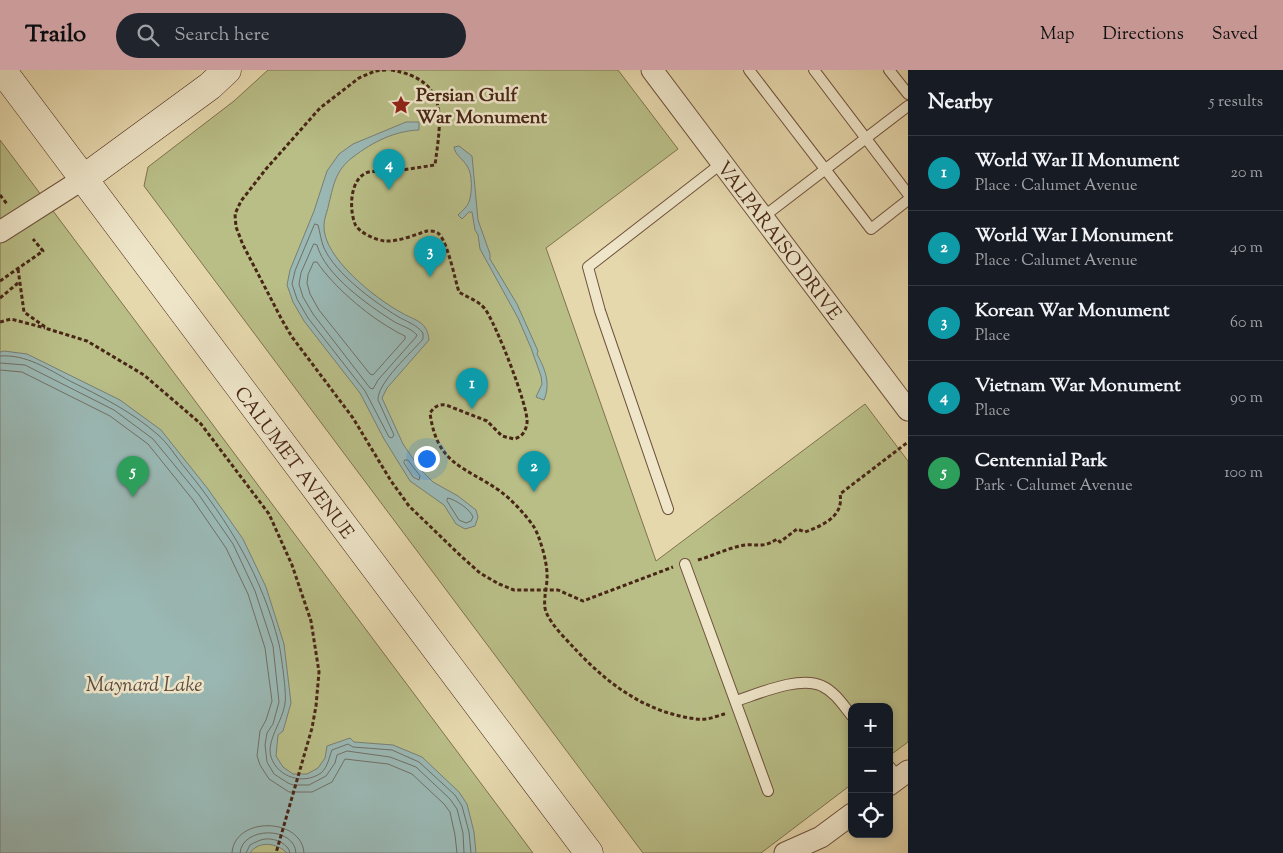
<!DOCTYPE html>
<meta charset="utf-8">
<style>
body{margin:0;font-family:"Sorts Mill Goudy",serif;background:#20242c;color:#f1f3f6}
.controls{position:absolute;right:15px;bottom:15px;display:grid;overflow:hidden;border-radius:10px;box-shadow:0 2px 8px #0003}
.controls button{width:45px;height:45px;display:grid;place-items:center;padding:0;border:0;border-bottom:1px solid #363941;background:#171b24;color:#f1f3f6;font:25px sans-serif}
.you{position:absolute;left:426px;top:388px;width:18px;height:18px;margin:-12px;border:4px solid #fff;border-radius:50%;background:#1a73e8;box-shadow:0 0 0 8px #1a73e833}
.badge{display:grid;place-items:center;width:32px;height:32px;border-radius:50%;background:#c59692;color:#fff;font-size:16px;font-weight:700}
.pin{position:absolute;translate:-50% -41px;filter:drop-shadow(0 1px 2px #0008)}
.pin::after{content:'';position:absolute;top:26px;width:18px;height:15px;background:inherit;clip-path:polygon(0 0,100% 0,50% 100%)}
.list{margin:0;padding:0;list-style:none}
h2{display:flex;justify-content:space-between;align-items:center;height:65px;margin:0;padding:0 20px;font-size:21px}
h2 small{font-size:16px;font-weight:400;color:#9ea1a6}
.list li{display:grid;grid-template-columns:32px 1fr auto;gap:15px;align-items:center;box-sizing:border-box;height:75px;padding:0 20px;border-top:1px solid #363941}
.list b{display:block;font-size:19px;white-space:nowrap}
.list p{margin:0;font-size:16px;white-space:nowrap;color:#9ea1a6}
.list em{font-size:16px;font-style:normal;color:#9ea1a6}
.icon{flex:none;width:28px;height:28px;fill:none;stroke:currentColor;stroke-width:2;stroke-linecap:round;stroke-linejoin:round}
.map{position:relative;flex:none;width:908px;height:783px;overflow:hidden}
header{display:flex;align-items:center;gap:30px;box-sizing:border-box;height:70px;padding:0 25px;background:#c59692;color:#111}
header strong{font-size:24px}
nav{display:flex;gap:28px;margin-inline-start:auto;font-size:18px}
.search{width:350px;height:45px;background:#20242c;display:flex;align-items:center;gap:12px;box-sizing:border-box;padding:0 18px;border-radius:28px;color:#9ea1a6;font-size:19px}
main{display:flex}
aside{flex:1;background:#171b24}
.map>svg:first-child{display:block}
</style>
<header>
<strong>Trailo</strong>
<div class="search"><svg class="icon" aria-label="search" viewBox="0 0 24 24"><circle cx="10" cy="10" r="6"/><path d="M15 15l6 6"/></svg>Search here</div>
<nav><a>Map</a><a>Directions</a><a>Saved</a></nav>
</header>
<main>
<div class="map">
<svg width="908" height="783" viewBox="0 0 908 783">
<rect width="100%" height="100%" fill="#e6d8ad"/>
<filter id="stains"><feTurbulence type="fractalNoise" baseFrequency=".004" numOctaves="4"/><feColorMatrix values="0 0 0 0 .2 0 0 0 0 .09 0 0 0 0 .02 0 0 0 .5 -.17"/></filter>
<radialGradient id="worn" r=".72"><stop offset=".6" stop-color="#630" stop-opacity="0"/><stop offset="1" stop-color="#630" stop-opacity=".3"/></radialGradient>
<g fill="#b9be87" stroke="#80724e">
<polygon points="268,0 618,0 678,79 546,178 656,491 865,334 908,391 908,672 889,686 889,637 852,637 852,714 761,783 643,783 144,116 148,97 234,31"/>
<polygon points="0,70 533,783 0,783"/>
</g>
<g fill="#9ab8b4" stroke="#797e75">
<path d="M406,52h13v8c-25,1 -46,12 -66,27 -17,13 -19,26 -24,46 -1,7 -5,15 -5,22 -2,32 52,74 78,88 14,8 25,8 27,27l-42,48 -5,10 21,46 17,25 13,13 25,14 18,14 2,7 -3,9 -10,3 -9,-5 -12,-19 -34,-24 -26,-42 -24,-46 -56,-72 -11,-19 -6,-17 3,-15 24,-59 13,-40 12,-17 14,-10z"/>
<path d="M459,76l13,10 6,64 12,34v5l27,45 21,47 -1,3c8,15 14,29 7,46l-8,-3 6,-13 -1,-8 -10,-28 -13,-30 -38,-69 -2,-14 -3,-5 -3,-18h-3l-7,7 -4,-4c4,-4 9,-8 11,-13 3,-9 4,-28 -2,-36 -4,-7 -12,-11 -13,-19z"/>
<path d="M4,281l23,3 93,46 41,30 47,59 35,50 23,48 18,57 7,59 -8,28 -5,4 -2,21 7,11 10,7h14l11,-6 7,-10 2,-12 23,-8 4,4 39,3 29,12 37,35 8,12 7,28 2,21h-189c-10,-10 -28,-13 -37,0h-250v-501z"/>
</g>
<g fill="none" stroke-linecap="round" stroke-linejoin="round">
<g stroke="#716f65" stroke-width="1">
<path d="M315,154l3,1c2,7 3,16 6,23 12,26 49,53 73,68 10,6 19,8 26,17v6c-11,13 -46,44 -45,61l16,35 -2,3 -3,-1 -24,-46 -57,-73 -11,-19 -5,-15 3,-13z"/>
<path d="M314,174l3,1c8,30 51,60 76,76 8,5 18,7 24,14l-1,2 -38,43 -5,9 -3,-1 -57,-74 -10,-17 -4,-13 2,-11z"/>
<path d="M314,192h3c16,24 50,53 75,67 4,3 9,5 13,7v3l-32,36 -3,-1 -51,-64 -9,-16 -3,-11 1,-8z"/>
<path d="M0,286c26,-2 48,13 70,25 30,15 61,30 87,53 11,9 19,23 29,35 43,53 76,107 93,175 2,9 8,51 6,59 -2,18 -19,37 -14,54 7,21 33,28 50,16 7,-6 8,-16 11,-23l16,-6 5,3 39,3 27,12 36,33 7,11 7,26 2,21"/>
<polyline points="0,293 25,295 114,340 153,369 199,425 233,474 255,521 273,576 279,632 273,654 267,663 265,675 267,692 274,704 288,713 293,715 309,715 326,706 335,693 337,685 347,681 390,687 416,697 450,729 457,739 463,763 464,783"/>
<polyline points="0,300 22,302 110,346 148,374 193,430 226,478 248,524 265,578 272,631 266,650 260,661 257,686 260,695 269,709 289,722 312,722 332,712 345,689 388,694 412,704 444,734 450,742 455,765 457,783"/>
<polygon points="405,390 408,390 420,406 419,410 413,407 404,393"/>
<path d="M448,428c8,2 22,11 25,19l-2,4 -5,2 -7,-3 -12,-19z"/>
<path d="M232,783c2,-37 70,-36 72,0"/>
<path d="M240,783c2,-27 55,-27 56,0"/>
<path d="M246,783l4,-8c4,-2 11,-6 16,-6 9,-1 23,5 24,14"/>
</g>
<defs>
<g id="lane">
<polyline points="749,0 871,159 908,130"/>
<polyline points="814,0 908,124"/>
<polyline points="889,0 908,24"/>
<polyline points="763,147 908,36"/>
<polyline points="668,439 600,241 588,197 722,93"/>
<polyline points="685,494 768,721"/>
<path d="M736,631c22,-7 64,-26 86,-15 13,6 21,19 30,30"/>
<polyline points="889,696 899,708"/>
</g>
<g id="street">
<polyline points="652,0 908,340"/>
<polyline points="0,162 83,109"/>
<polyline points="889,715 908,701"/>
<polyline points="785,783 821,767 852,744"/>
</g>
<g id="secondary">
<polyline points="2,0 589,783"/>
<polyline points="83,109 210,16 227,0"/>
</g>
</defs>
<use href="#lane" stroke="#70523c" stroke-width="12"/>
<use href="#street" stroke="#70523c" stroke-width="23"/>
<use href="#secondary" stroke="#482616" stroke-width="29"/>
<g stroke="#482616" stroke-width="3" stroke-dasharray="4 2.5" stroke-linecap="butt">
<polyline points="386,0 375,1 359,8 320,38 266,99 241,131 235,144 236,157 243,175 282,250 292,267 353,348 391,411 409,436 462,487 480,503 499,514 514,520 558,520 583,531 673,497"/>
<path d="M391,0c59,10 50,49 44,95l-52,8c-31,-10 -36,30 -28,51 4,9 21,16 30,17 13,1 29,-6 42,-10 4,0 9,0 12,3 9,9 16,46 20,58 9,6 19,8 26,17 10,13 44,98 42,114 -1,8 -5,14 -13,16l-12,-3 -15,-15 -41,-16c-8,-1 -12,2 -16,8 7,52 34,53 70,78 12,9 25,23 34,36 6,10 13,35 13,47 1,11 -5,27 -1,38 6,14 20,27 30,38 29,31 63,57 104,66 9,2 18,4 27,3 6,-1 12,-4 18,-5"/>
<polyline points="0,125 7,134"/>
<polyline points="18,199 24,242 48,259 87,271 144,305 201,354 269,444 292,495 311,551 319,602 316,636 312,658 276,783"/>
<polyline points="0,211 43,181 33,169"/>
<polyline points="0,228 18,213"/>
<polyline points="0,252 11,249 45,258"/>
<path d="M698,490c14,-4 28,-11 42,-14 16,-4 20,4 37,-7l3,3 17,-13 8,3c19,-7 39,-16 35,-38l68,-52"/>
</g>
<use href="#lane" stroke="#efe6ca" stroke-width="10"/>
<use href="#street" stroke="#efe6ca" stroke-width="21"/>
<use href="#secondary" stroke="#efe6ca" stroke-width="28"/>
</g>
<defs>
<symbol id="sight-bare" viewBox="-9 -9 18 18"><path d="M0-6L1.8-2.2L6-1.7L2.9 1.2L3.7 5.4L0 3.3L-3.7 5.4L-2.9 1.2L-6-1.7L-1.8-2.2Z" fill="#8f2418" stroke="#efe6ca" stroke-width="2.5" paint-order="stroke"/></symbol>
</defs>
<g fill-rule="evenodd">
<use href="#sight-bare" x="387" y="21" width="28" height="28"/>
</g>
<g text-anchor="middle" stroke-width="5" stroke-linejoin="round" paint-order="stroke">
<g font-size="19" font-weight="bold" fill="#482616" stroke="#efe6ca" text-anchor="start">
<text x="416" y="31">Persian Gulf<tspan x="416" dy="22">War Monument</tspan></text>
</g>
<g font-size="19" fill="#482616" stroke="#efe6ca">
<text transform="translate(780 170) rotate(53)" y="7">VALPARAISO DRIVE</text>
<text transform="translate(295 392) rotate(53)" y="7">CALUMET AVENUE</text>
</g>
<g font-size="20" font-style="italic" fill="#5c4a3e" stroke="#efe6ca">
<text x="144" y="621">Maynard Lake</text>
</g>
</g>
<rect width="100%" height="100%" filter="url(#stains)"/>
<rect width="100%" height="100%" fill="url(#worn)"/>
</svg>
<div class="controls">
<button>+</button>
<button>−</button>
<button><svg class="icon" aria-label="locate" viewBox="0 0 24 24"><circle cx="12" cy="12" r="6"/><path d="M12 2v4M12 18v4M2 12h4M18 12h4"/></svg></button>
</div>
<div class="you"></div>
<div class="pin badge" style="left:472px;top:339px;background:#0f9aa8">1</div>
<div class="pin badge" style="left:534px;top:422px;background:#0f9aa8">2</div>
<div class="pin badge" style="left:430px;top:207px;background:#0f9aa8">3</div>
<div class="pin badge" style="left:389px;top:120px;background:#0f9aa8">4</div>
<div class="pin badge" style="left:133px;top:427px;background:#2e9e5b">5</div>
</div>
<aside>
<h2>Nearby<small>5 results</small></h2>
<ul class="list">
<li><span class="badge" style="background:#0f9aa8">1</span><div><b>World War II Monument</b><p>Place · Calumet Avenue</p></div><em>20 m</em></li>
<li><span class="badge" style="background:#0f9aa8">2</span><div><b>World War I Monument</b><p>Place · Calumet Avenue</p></div><em>40 m</em></li>
<li><span class="badge" style="background:#0f9aa8">3</span><div><b>Korean War Monument</b><p>Place</p></div><em>60 m</em></li>
<li><span class="badge" style="background:#0f9aa8">4</span><div><b>Vietnam War Monument</b><p>Place</p></div><em>90 m</em></li>
<li><span class="badge" style="background:#2e9e5b">5</span><div><b>Centennial Park</b><p>Park · Calumet Avenue</p></div><em>100 m</em></li>
</ul>
</aside>
</main>
